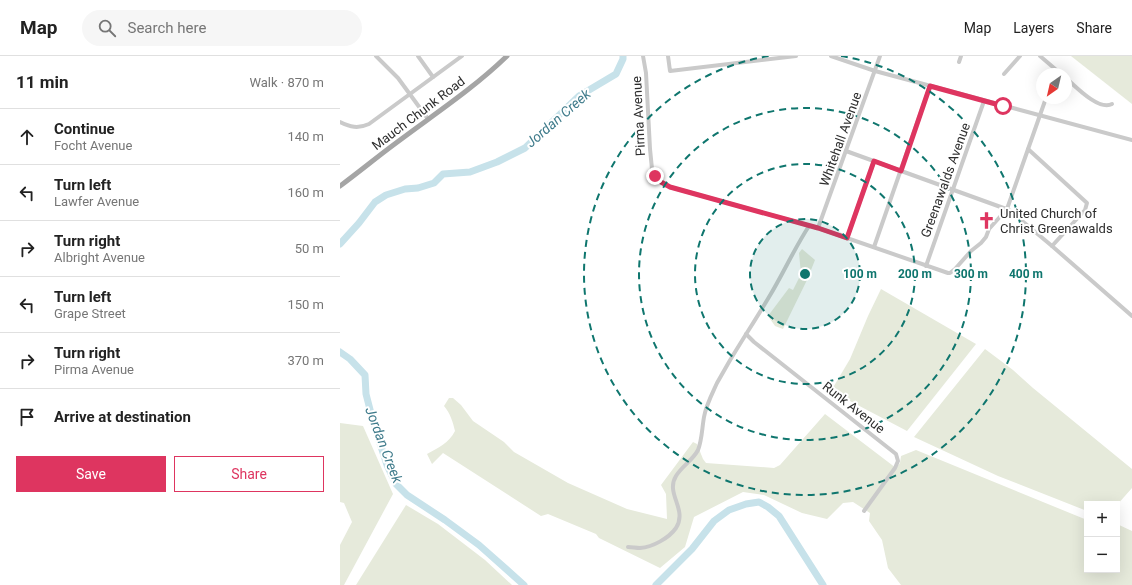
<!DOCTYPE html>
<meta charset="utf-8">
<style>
body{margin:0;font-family:Roboto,sans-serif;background:#f6f6f6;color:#222}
.controls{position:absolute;right:12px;bottom:12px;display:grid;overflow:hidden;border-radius:0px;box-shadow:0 4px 16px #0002}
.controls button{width:36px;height:36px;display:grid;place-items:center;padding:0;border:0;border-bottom:1px solid #e0e0e0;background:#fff;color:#222;font:20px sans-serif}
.compass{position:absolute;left:696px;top:12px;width:36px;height:36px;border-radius:50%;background:#fff;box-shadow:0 4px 16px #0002;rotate:214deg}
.stop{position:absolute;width:12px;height:12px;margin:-9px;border:3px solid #de3560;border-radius:50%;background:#fff}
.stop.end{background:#de3560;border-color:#fff;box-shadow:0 1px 4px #0008}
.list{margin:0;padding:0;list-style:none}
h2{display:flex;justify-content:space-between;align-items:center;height:52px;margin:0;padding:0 16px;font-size:17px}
h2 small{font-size:13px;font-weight:400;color:#767676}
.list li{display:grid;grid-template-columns:26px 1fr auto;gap:12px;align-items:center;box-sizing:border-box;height:56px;padding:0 16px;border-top:1px solid #e0e0e0}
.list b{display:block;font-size:15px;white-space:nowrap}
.list p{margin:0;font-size:13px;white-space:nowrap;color:#767676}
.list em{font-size:13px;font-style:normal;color:#767676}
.actions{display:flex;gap:8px;padding:12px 16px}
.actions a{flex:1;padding:9px 0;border:1px solid #de3560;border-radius:0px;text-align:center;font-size:14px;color:#de3560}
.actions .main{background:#de3560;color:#fff}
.icon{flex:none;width:22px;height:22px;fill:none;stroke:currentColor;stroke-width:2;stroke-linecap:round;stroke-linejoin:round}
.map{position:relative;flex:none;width:792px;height:529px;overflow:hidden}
header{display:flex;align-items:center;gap:24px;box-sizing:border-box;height:56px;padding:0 20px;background:#fff;border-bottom:1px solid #e0e0e0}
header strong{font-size:19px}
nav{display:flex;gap:22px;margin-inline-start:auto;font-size:14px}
.search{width:280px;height:36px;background:#f6f6f6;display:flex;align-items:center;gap:10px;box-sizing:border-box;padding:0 14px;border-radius:22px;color:#767676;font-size:15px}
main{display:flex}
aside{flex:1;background:#fff}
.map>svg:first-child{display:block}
</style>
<header>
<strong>Map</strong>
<div class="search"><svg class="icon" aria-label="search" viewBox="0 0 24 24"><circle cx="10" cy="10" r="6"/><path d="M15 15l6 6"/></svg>Search here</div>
<nav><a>Map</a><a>Layers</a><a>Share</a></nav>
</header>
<main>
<aside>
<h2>11 min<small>Walk · 870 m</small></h2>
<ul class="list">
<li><svg class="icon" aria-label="ahead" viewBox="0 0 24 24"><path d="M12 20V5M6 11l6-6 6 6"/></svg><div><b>Continue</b><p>Focht Avenue</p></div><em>140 m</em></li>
<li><svg class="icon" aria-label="left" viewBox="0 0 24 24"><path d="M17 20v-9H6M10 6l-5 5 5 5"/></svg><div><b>Turn left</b><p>Lawfer Avenue</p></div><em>160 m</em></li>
<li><svg class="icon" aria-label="right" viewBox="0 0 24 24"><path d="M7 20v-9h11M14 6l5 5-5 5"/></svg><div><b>Turn right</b><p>Albright Avenue</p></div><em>50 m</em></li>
<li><svg class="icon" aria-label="left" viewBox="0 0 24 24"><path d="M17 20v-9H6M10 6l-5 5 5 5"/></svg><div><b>Turn left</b><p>Grape Street</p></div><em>150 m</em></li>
<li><svg class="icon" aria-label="right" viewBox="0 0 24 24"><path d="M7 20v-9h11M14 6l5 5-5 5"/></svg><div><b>Turn right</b><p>Pirma Avenue</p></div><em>370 m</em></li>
<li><svg class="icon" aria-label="arrive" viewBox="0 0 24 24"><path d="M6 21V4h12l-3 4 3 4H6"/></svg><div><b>Arrive at destination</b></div></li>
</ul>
<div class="actions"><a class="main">Save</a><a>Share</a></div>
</aside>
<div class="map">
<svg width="792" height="529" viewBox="0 0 792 529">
<rect width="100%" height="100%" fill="#fff"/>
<g fill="#e6eadb">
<polygon points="731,0 792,0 792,48"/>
<polygon points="462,193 475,204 467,224 443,273 435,270 428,260 449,232 453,234 461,218 459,197"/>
<polygon points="541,233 636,288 567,375 491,335 510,303 528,260"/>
<polygon points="645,293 673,314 693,332 792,413 792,432 777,449 777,448 747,448 747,455 658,420 574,381"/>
<path d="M109,342h4l8,7 12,16 31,21 10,10 54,31 59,26 40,10 -1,-25 -5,-9 32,-43 4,2 6,15 3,4 68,5 6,-3 45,-51 71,54 4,-5 1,-7 15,-6 171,70v50h30v-46l15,7v54h-231l-13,-17 -6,-28 -13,-19 1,-8 -17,-11 -10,1 -16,16 -25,-6 -38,-18 -21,-3 -49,25 -9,30 -25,21 -61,-30 -3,-4 -48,-20 -7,2 -98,-63 -11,11 -5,-10c11,-6 22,-11 28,-23 -2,-9 -5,-18 -11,-25z"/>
<polygon points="0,367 23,370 53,438 4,529 0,529 0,489 12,466 4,447 0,446"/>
<polygon points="66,449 98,468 145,504 172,529 16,529"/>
</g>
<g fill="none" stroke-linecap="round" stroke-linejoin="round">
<g stroke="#c7e2ea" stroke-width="7">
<polyline points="0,188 19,167 35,146 46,139 65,133 78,132 94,127 103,118 130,116 157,106 185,92 239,40 276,18 283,3 283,0"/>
<polyline points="0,296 10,303 25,319 26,338 34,369 47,409 56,428 67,439 105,464 139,489 184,529"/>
<polyline points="316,529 352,493 374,465 389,454 406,448 419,446 428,451 439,460 483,529"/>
</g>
<g stroke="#cacaca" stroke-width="4">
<polyline points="36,0 58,22 88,63"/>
<polyline points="78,0 93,21"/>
<polyline points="303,0 306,17 310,93 312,113 318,123 325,129 330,131 478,172 608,217 610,217 615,213 631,195 641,187 646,181 649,173 667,153 706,42"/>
<polyline points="328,0 330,15 456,0"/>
<polyline points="491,0 535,15 792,84"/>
<polyline points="700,0 721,18"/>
<polyline points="619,6 621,0"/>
<polyline points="664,18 680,0"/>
<path d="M726,22c10,9 33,33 46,26"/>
<path d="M0,66c10,5 18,7 29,2l93,-68"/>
<polyline points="688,93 747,147 745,154 712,190"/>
<polyline points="506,95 669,154 712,190 792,260"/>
<polyline points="478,172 540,0"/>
<polyline points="507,182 534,105"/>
<polyline points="534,191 590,30"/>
<polyline points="586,210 644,45"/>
<polyline points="406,278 414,286 556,398 558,405 555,412 524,455"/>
<path d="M288,491c4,0 8,1 12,1 13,-1 29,-10 36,-20 12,-19 -11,-34 0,-52 6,-10 17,-16 22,-26 4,-10 4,-22 6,-33 2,-12 8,-23 13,-34 4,-7 8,-14 12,-21 13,-22 27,-43 40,-65 14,-23 25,-48 40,-71"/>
</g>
<path stroke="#a5a5a5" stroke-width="5" d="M0,130c19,-14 37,-29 56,-43 37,-28 77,-54 111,-87"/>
</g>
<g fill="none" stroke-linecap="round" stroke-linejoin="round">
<polyline stroke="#de3560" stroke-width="5" points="315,120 321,126 330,131 478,172 507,182 534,105 561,115 590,30 663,50"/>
</g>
<circle cx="465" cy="218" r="55" fill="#0f766e" fill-opacity=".12"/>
<g fill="none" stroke="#0f766e" stroke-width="2" stroke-dasharray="7 5">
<circle cx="465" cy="218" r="55"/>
<circle cx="465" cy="218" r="110"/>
<circle cx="465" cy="218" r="166"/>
<path d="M501 0A221 221 0 1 1 429 0"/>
</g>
<defs>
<symbol id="church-bare" viewBox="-9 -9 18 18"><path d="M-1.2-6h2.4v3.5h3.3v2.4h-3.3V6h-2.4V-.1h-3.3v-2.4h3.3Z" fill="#de3560" stroke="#fff" stroke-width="2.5" paint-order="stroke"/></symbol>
</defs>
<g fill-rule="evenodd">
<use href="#church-bare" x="634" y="152" width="25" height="25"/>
</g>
<g text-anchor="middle" stroke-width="4" stroke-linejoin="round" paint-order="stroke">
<g font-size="13" fill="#2d2d2d" stroke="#fff">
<text transform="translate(78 57) rotate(-37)" y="5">Mauch Chunk Road</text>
<text transform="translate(298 60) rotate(-93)" y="5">Pirma Avenue</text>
<text transform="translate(500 83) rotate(-70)" y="5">Whitehall Avenue</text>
<text transform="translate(605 124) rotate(-70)" y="5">Greenawalds Avenue</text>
<text transform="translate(514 351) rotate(38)" y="5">Runk Avenue</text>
</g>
<g font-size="13" fill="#2d2d2d" stroke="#fff" text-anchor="start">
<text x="660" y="162">United Church of<tspan x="660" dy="15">Christ Greenawalds</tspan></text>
</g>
<g font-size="14" font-style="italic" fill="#3f7b8b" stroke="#fff">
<text transform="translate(218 62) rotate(-41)" y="5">Jordan Creek</text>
<text transform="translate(44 389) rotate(69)" y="5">Jordan Creek</text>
</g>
</g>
<circle cx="465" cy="218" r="6" fill="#0f766e" stroke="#fff" stroke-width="2"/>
<g font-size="12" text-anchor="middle" font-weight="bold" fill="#0f766e" stroke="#fff" stroke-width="4" stroke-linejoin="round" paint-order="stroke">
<text x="520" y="222">100 m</text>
<text x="575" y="222">200 m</text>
<text x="631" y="222">300 m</text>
<text x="686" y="222">400 m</text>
</g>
</svg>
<div class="controls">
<button>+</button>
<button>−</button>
</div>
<svg class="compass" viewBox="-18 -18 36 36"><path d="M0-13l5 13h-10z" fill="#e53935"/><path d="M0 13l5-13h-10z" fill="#767676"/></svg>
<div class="stop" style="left:663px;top:50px"></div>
<div class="stop end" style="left:315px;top:120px"></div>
</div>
</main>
